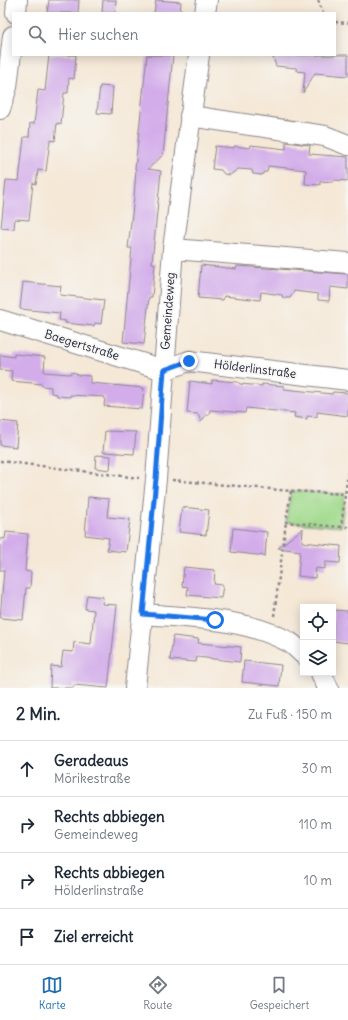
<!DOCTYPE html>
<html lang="de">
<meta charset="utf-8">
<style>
body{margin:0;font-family:Delius,sans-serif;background:#f6f6f7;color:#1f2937}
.controls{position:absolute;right:12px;bottom:12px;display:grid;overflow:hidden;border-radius:0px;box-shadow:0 2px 10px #0003}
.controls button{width:36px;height:36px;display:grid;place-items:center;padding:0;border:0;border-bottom:1px solid #e0e1e3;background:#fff;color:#1f2937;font:20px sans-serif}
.stop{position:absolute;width:12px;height:12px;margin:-9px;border:3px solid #1a73e8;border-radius:50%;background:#fff}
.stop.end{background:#1a73e8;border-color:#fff;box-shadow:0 1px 4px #0008}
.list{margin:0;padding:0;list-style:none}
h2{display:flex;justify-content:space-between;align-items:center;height:52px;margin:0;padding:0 16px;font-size:17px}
h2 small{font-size:13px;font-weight:400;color:#747a83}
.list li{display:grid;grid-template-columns:26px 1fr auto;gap:12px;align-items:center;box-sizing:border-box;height:56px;padding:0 16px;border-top:1px solid #e0e1e3}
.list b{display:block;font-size:15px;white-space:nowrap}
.list p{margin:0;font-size:13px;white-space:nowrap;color:#747a83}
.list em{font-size:13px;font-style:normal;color:#747a83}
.icon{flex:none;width:22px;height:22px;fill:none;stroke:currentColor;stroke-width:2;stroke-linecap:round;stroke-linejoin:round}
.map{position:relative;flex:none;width:348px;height:688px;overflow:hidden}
.search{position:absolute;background:#fff;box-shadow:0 2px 10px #0003;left:12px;right:12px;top:12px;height:44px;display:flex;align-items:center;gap:10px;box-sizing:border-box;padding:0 14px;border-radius:0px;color:#747a83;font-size:15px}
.sheet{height:276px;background:#fff}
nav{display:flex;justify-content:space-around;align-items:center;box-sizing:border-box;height:56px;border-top:1px solid #e0e1e3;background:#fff;font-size:11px;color:#747a83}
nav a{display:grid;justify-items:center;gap:2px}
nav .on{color:#1f6fb2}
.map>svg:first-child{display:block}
</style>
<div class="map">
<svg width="348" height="688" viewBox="0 0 348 688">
<rect width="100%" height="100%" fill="#f6f6f2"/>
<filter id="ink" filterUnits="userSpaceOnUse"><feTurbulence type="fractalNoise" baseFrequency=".025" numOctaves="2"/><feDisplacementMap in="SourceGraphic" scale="8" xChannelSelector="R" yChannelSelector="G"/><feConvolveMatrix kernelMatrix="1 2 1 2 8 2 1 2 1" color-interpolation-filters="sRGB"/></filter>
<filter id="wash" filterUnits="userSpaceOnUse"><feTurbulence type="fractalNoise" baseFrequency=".012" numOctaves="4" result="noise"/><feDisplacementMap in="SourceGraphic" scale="16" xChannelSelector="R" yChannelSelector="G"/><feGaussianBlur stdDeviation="0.9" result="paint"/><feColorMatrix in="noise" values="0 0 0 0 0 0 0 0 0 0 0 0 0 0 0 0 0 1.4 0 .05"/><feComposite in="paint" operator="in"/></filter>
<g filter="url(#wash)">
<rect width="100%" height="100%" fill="#f5e8d7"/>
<polygon fill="#a1da8c" stroke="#627e64" points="291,491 345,494 341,527 286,522"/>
<g id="blocks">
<g fill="#d3adea">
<polygon points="49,0 79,0 78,13 47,13"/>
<polygon points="103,0 116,0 115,13 102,13"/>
<polygon points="156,0 181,2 180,13 154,13"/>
<polygon points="49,55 76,55 74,79 69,78 68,93 64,93 61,124 57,123 55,141 50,140 46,171 38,170 36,184 33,183 29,220 15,219 14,229 1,228 6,180 19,181 24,137 29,137 30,123 34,124 38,90 45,91"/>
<polygon points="147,55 173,55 163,155 148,169 161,171 152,263 155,264 152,297 149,297 144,344 123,342 132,248 128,248 134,197 136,169 135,169"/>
<polygon points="272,55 348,55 348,76 315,73 303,93 305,72 297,71 296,68 276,66"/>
<polygon points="100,86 113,87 111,114 97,113"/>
<polygon points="286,142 310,145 309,154 348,157 348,181 335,180 332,182 320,181 320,185 305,184 306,170 268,166 267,172 264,172 262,175 253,174 252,170 238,169 230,175 224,174 221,170 212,169 215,146 234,148 234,146 250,148 251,145 286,149"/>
<polygon points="201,265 236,269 237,266 348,274 348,289 330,287 329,301 318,300 318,294 294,291 290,298 283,298 282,295 261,292 260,300 224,296 223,300 198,298"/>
<polygon points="23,282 61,286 60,295 104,300 101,324 95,323 94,326 65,323 66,321 59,320 60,313 20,309"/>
<polygon points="14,354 45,357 44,372 69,374 74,372 78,375 90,376 90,383 144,388 142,409 104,406 105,397 70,395 70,397 57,396 57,394 51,393 51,387 42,386 42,384 11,381 12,371 0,370 0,355 14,357"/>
<polygon points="212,380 238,382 240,384 262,386 262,384 284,386 284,389 332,394 333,392 348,393 348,416 317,412 317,417 307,416 307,419 294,417 295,413 246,408 245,413 210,410 209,415 206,415 201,422 198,414 187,413 190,381 212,384"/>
<polygon points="0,421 18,423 16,447 0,445"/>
<polygon points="105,431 136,432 134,454 103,452"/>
<polygon points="96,455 111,456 110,470 95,468"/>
<polygon points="88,497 109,499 107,517 130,519 126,552 107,550 109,538 85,535"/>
<polygon points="182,507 209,510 206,535 179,532"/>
<polygon points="233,528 267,532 265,556 231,552"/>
<polygon points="303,528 302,542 341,546 340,563 325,562 325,569 316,568 315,578 298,576 300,551 278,548"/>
<polygon points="6,532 28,534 25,571 31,572 30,588 26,588 23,620 0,618 4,570 0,570 0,546 1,538 5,539"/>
<polygon points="184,567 215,570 214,584 223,585 221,598 187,595 188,587 182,586"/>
<polygon points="87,595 103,597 102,604 117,605 108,688 74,685 73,688 50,688 51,666 61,667 63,651 73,652 74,642 91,644 94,610 85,609"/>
<polygon points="333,610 348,611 348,643 333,641"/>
<polygon points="173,636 199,639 198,643 241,647 240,662 197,657 196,662 170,660"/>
<polygon points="244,661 281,665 279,686 242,682"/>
</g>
</g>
</g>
<g filter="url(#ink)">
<use href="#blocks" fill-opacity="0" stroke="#8c8589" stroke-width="1"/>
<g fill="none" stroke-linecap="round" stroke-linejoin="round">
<defs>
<g id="minor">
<polyline points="16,13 17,0"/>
<polyline points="205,13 207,0"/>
<polyline points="0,109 7,87 13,36"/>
<polyline points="190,116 325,136 348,145"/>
<polyline points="173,249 348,263"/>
<polyline points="0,320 164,370 189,361 348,380"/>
<path d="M143,614c49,4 102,4 146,28 5,3 10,8 14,12"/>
<polyline points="321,673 328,688"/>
<polyline points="135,688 156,479 173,249 199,55"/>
</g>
</defs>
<use href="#minor" stroke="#8c8589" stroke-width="22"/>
<g stroke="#8c8589" stroke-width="2.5" stroke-dasharray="3 3" stroke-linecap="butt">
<polyline points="318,0 323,13"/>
<polyline points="335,22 348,23"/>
<polyline points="0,461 139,478"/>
<polyline points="348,472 341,527 348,527"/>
<polyline points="172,480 291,491 345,494"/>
<polyline points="291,491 286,522 341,527"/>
<polyline points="274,616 286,522"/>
</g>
<use href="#minor" stroke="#fff" stroke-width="20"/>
</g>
</g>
<g fill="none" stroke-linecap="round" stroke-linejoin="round" filter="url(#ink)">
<polyline stroke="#1a73e8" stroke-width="5" points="189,361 164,370 156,479 143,614 215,620"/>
</g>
<g text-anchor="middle" stroke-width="3.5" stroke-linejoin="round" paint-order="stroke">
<g font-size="12" fill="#22223b" stroke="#f6f6f2">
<text transform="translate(168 311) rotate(-86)" y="4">Gemeindeweg</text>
<text transform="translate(82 345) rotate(17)" y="4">Baegertstraße</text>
<text transform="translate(255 369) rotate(7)" y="4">Hölderlinstraße</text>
</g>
</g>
</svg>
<div class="controls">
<button><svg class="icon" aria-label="locate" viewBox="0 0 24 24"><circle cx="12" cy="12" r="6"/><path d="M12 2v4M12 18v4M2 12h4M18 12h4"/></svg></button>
<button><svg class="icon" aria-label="layers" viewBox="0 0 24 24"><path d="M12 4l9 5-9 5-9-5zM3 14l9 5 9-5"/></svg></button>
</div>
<div class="stop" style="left:215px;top:620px"></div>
<div class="stop end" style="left:189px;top:361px"></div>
<div class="search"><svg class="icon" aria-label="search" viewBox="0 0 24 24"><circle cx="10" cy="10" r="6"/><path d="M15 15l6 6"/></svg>Hier suchen</div>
</div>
<section class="sheet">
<h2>2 Min.<small>Zu Fuß · 150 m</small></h2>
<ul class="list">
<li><svg class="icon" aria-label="ahead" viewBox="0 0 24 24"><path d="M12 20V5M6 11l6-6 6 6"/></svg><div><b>Geradeaus</b><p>Mörikestraße</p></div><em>30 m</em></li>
<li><svg class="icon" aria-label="right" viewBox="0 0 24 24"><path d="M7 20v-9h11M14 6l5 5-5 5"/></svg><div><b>Rechts abbiegen</b><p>Gemeindeweg</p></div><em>110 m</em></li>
<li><svg class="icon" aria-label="right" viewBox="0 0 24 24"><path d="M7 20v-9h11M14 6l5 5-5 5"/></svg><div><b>Rechts abbiegen</b><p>Hölderlinstraße</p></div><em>10 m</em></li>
<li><svg class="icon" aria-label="arrive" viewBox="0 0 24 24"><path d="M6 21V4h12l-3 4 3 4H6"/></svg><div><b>Ziel erreicht</b></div></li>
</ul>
</section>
<nav>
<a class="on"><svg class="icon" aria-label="map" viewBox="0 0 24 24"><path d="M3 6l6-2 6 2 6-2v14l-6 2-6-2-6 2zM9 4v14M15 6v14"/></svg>Karte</a>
<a><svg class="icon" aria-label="directions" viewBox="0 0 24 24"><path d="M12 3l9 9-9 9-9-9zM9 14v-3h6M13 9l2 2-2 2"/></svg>Route</a>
<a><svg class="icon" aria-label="saved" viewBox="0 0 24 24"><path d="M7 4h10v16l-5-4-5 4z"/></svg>Gespeichert</a>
</nav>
